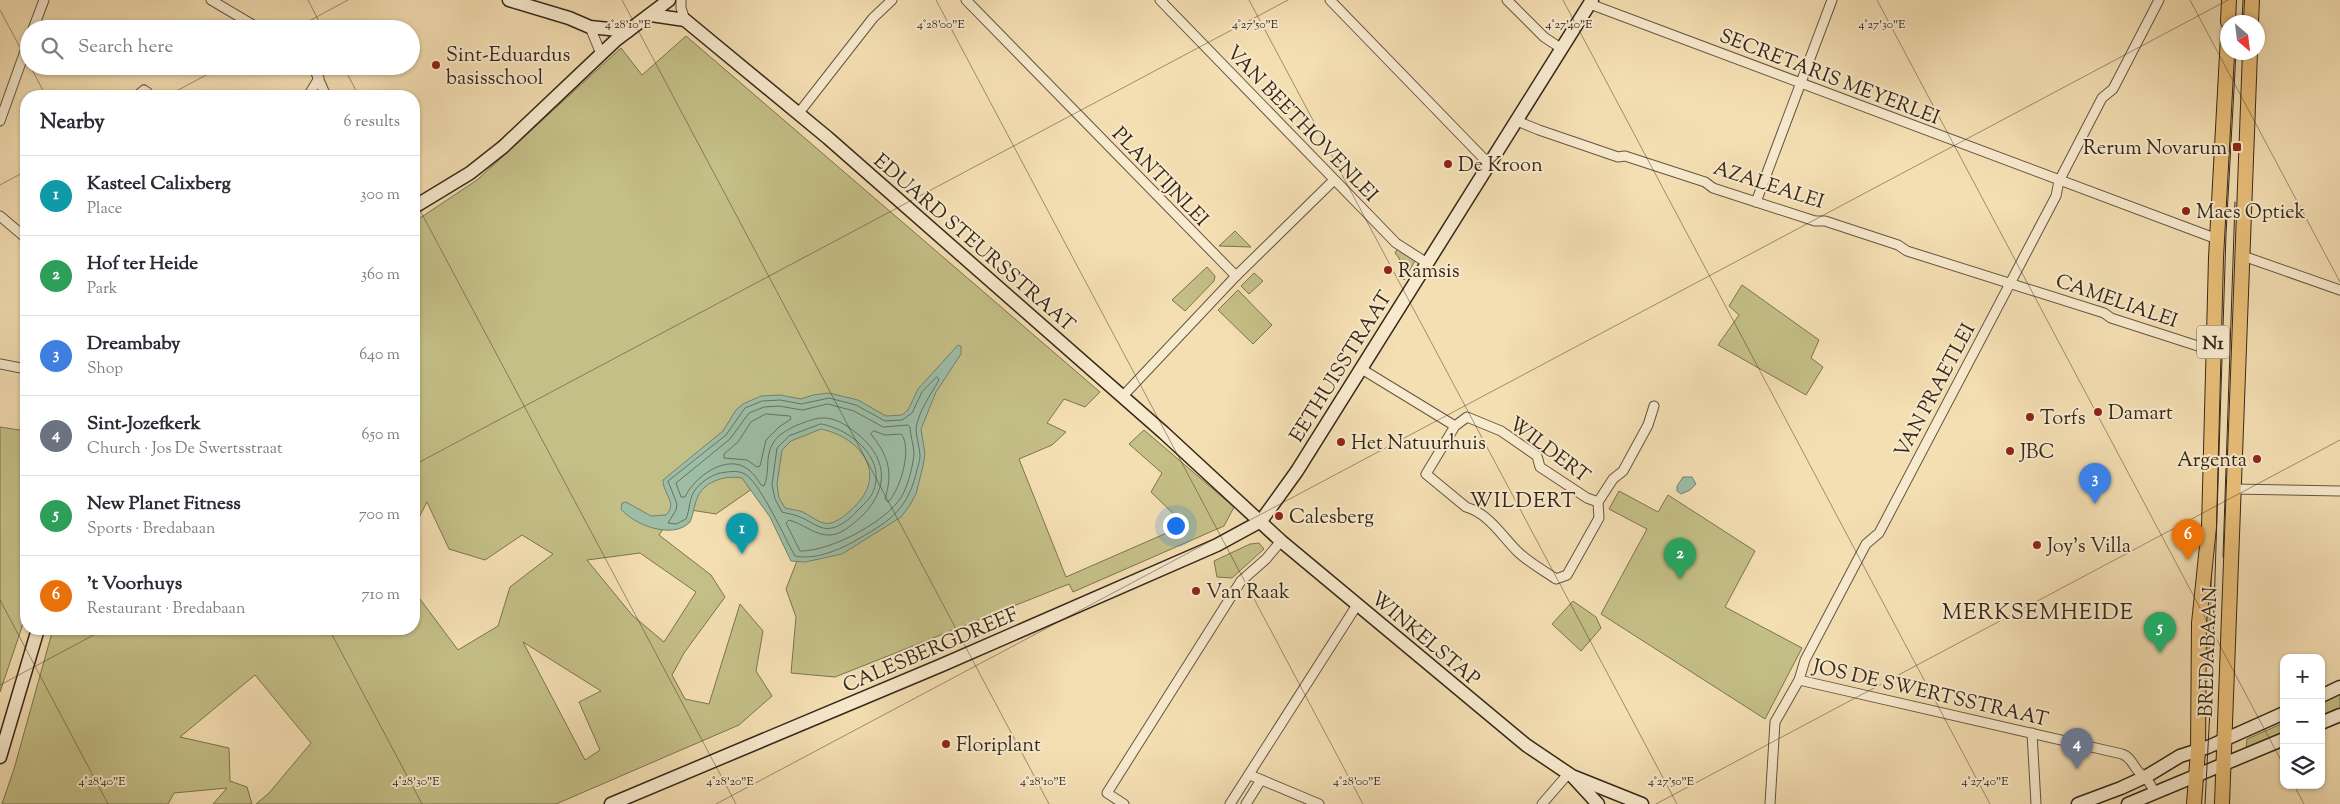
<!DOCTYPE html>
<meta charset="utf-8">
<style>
body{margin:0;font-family:"Sorts Mill Goudy",serif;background:#f7f7f7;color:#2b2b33}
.controls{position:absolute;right:15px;bottom:15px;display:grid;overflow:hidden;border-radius:10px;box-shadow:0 1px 4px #0004}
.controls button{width:45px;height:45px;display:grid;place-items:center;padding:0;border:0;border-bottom:1px solid #e1e1e2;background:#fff;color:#2b2b33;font:25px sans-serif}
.compass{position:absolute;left:2220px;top:15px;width:45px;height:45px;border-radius:50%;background:#fff;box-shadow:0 1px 4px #0004;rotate:152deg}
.you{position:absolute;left:1175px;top:525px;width:18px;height:18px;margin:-12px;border:4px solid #fff;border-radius:50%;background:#1a73e8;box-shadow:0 0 0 8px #1a73e833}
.badge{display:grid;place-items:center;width:32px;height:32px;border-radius:50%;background:#db2777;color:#fff;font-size:16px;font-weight:700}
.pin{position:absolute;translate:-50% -41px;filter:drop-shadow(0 1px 2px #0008)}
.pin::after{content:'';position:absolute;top:26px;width:18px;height:15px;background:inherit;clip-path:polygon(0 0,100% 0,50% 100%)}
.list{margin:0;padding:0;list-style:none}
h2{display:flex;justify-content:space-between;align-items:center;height:65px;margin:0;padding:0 20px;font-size:21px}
h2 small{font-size:16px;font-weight:400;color:#7c7c81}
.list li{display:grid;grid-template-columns:32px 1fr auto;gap:15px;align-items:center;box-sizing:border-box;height:80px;padding:0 20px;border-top:1px solid #e1e1e2}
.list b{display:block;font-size:19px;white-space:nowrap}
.list p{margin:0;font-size:16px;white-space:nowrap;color:#7c7c81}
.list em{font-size:16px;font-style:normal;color:#7c7c81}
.icon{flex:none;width:28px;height:28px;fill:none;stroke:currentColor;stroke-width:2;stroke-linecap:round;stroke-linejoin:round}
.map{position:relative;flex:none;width:2340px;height:804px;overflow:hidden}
.search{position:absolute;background:#fff;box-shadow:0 1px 4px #0004;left:20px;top:20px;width:400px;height:55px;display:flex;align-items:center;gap:12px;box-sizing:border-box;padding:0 18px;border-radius:28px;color:#7c7c81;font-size:19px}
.panel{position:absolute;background:#fff;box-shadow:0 1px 4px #0004;left:20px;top:90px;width:400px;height:545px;border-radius:20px}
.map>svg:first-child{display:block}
</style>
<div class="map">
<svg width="2340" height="804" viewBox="0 0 2340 804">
<rect width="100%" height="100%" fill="#f4dfb3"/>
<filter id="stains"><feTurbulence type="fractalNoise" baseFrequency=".004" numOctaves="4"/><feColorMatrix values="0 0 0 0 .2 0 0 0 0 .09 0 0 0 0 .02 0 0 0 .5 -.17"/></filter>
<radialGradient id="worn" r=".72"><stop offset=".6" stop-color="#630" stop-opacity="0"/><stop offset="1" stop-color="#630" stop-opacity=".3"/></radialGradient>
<g fill="#c4bf87" stroke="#7c7450" fill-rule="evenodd">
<path d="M686,36l414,356 -15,15 -21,-8 -17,24 19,9 -14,13 -33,14 47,118 119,-52 -34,-33 11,-19 -33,-29 15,-14 90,77 -10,19 -151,66 -4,-8 -234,93 -44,-4 5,-56 -10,-28 14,-36 -38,-71 -46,32 -38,-6 -19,27 52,40 14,22 -41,56 -12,22 13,24 24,5 31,-100 23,27 -7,40 16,25 -33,29 -183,79h-300l13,-11 42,-50 -56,-68 -75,62 49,11 1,33 17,6 5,17h-39l14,-16 -53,5 -6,11h-166l12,-35 39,-140h361v-38l44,59 40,-24 12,-39 43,-33 -31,-19 -37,25 -36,-11 -22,-47 -13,25v-305l63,-42 144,-132 21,27zM640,553l56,39 -32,50 -32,-27 -45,-55zM523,642l78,49 -22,11 21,48 -15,10z"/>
<polygon points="1235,231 1251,247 1219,246"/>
<polygon points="1398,248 1416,259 1404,280 1399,258 1395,253"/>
<polygon points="1207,267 1215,276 1214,281 1185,311 1172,300"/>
<polygon points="1254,273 1263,281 1249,294 1241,286"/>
<polygon points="1742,285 1819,340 1811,358 1823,367 1806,395 1718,345 1739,315 1729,306"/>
<polygon points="1238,290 1272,325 1253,344 1218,310"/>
<polygon points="0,427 26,431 26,615 0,692"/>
<polygon points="1619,491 1658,512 1668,495 1755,551 1725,607 1802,648 1765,719 1601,614 1647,529 1609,509"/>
<polygon points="1259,543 1264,549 1232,578 1217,577 1214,561 1250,544"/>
<polygon points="2212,562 2209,665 2207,665 2207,639 2205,618"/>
<polygon points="1573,601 1596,617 1601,628 1581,651 1552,624"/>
<polygon points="2340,693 2340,708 2321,716 2321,701"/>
<polygon points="2281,724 2284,732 2246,749 2247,739"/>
</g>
<g fill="#9dbda6" stroke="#73816e" fill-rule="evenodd">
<path d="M958,345l3,1v8l-25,38 -15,37 4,25 -2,12 -7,28 -6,11 -9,12 -59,37 -37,8 -14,-1 -21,-44 -28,-39c-15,-3 -36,2 -44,18 -4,8 -4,17 -8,26 -17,18 -56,3 -69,-13l1,-6 4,-1 25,14 15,-1c12,-12 -3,-21 -3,-35l60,-49 13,-21 7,-6 18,-8 19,-1 21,4 12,-4 16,-2 29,7 28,16 16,-1 6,-5 10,-21zM821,429c38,8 67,43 35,76 -7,7 -15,15 -25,18 -11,3 -21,-9 -31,-12 -5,-1 -10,-2 -15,-3l-6,-10 -2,-14 5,-34 9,-9z"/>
<polygon points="1683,477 1692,477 1696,484 1690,490 1681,494 1677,491 1677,486"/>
</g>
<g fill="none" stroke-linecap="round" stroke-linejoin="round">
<g stroke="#697260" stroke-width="1">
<path d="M937,377l2,3c-8,14 -21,32 -23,49 0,9 4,18 4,27 0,6 -3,12 -4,18 -10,39 -30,49 -63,68 -17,9 -38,18 -58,14 -9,-15 -36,-77 -52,-83 -8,-3 -15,-1 -23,0 -10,3 -19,9 -25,17 -6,8 -5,20 -9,29l-10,5 -8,-1 8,-13 1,-6 -9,-23 58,-46 19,-27 17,-7 18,-1 21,4 28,-6 27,7 29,16 17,-1 10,-7 10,-21z"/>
<path d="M828,404l26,7 29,16 25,-2 2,2c0,9 4,18 4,27 -1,11 -5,27 -10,38 -11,27 -74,60 -104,59l-14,-28 3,-3c15,4 26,16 42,15 12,-1 24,-13 32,-20 28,-29 23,-60 -8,-83 -10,-8 -21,-15 -35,-14 -8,1 -17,5 -25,8 -8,4 -19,10 -23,19 -7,12 -2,29 -8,41l-3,-1c-3,-5 -7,-11 -12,-15 -21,-18 -55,7 -64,27h-4l-5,-14 54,-44 19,-26 15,-6 15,-1 23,4z"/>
<polygon points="766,414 790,416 791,419 779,427 766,440 760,466 757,467 747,460 724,458 724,454 738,442 751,422"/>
<path d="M821,424c30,5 68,36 51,70 -3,6 -10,12 -15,17 -6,7 -16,15 -25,17 -12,3 -21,-7 -32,-11 -6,-3 -12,-3 -18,-5l-7,-13 -3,-14 5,-37 12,-12z"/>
<path d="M874,431l11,4 16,-1c12,13 -1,57 -13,68l-3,-3c8,-27 4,-42 -14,-65z"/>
</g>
<defs>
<g id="street">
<polyline points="211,0 260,29"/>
<polyline points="681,0 681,8 685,20"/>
<polyline points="966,0 1236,276 1334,180"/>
<polyline points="1160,0 1396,243 1427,263"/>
<polyline points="1330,0 1490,165"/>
<polyline points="1507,0 1544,37 1562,49"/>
<polyline points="1590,4 2217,239"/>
<polyline points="590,27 601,54"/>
<polyline points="33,29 44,0"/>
<polyline points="313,66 326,96"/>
<polyline points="137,96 144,90 147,92 146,96"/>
<polyline points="308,96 319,78"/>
<polyline points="798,114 873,18 892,0"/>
<polyline points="0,121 29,40"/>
<polyline points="1517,121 1539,130 1618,157 1625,156 1705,182 1713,188 1815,221 1825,221 1898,245 1907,251 2104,313 2111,318 2201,347 2213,346"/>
<polyline points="1756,202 1832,0"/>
<polyline points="0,216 26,238"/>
<polyline points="2243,256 2340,290"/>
<polyline points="0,364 26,369"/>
<path d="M1360,368l95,58 -29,48 40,33c22,6 36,29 51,44 11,11 26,19 39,28l11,-4 32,-57 -1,-16 -11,-4 -47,-31 -3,-11 -36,-25 -34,-14 -12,9"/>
<polyline points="1122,397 1236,276"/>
<polyline points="2233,489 2340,491"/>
<polyline points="1598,502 1613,479 1623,471 1648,425 1654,406"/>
<path d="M1799,680l323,74c9,3 10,10 16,17 9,8 11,10 17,22"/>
<polyline points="2032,733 2036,804"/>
<polyline points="1250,775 1319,804"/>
<polyline points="1124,804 1107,793 1241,581 1266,559 1281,541"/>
<polyline points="1230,804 1357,605"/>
<polyline points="1246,804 1261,780"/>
<polyline points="1542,804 1568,774"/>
<polyline points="1770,804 1775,722 1799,680 1805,660 1866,544 1879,533 2056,196 2059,181 2102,98 2113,89 2159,0"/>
</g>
<g id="secondary">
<polyline points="509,0 569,18 590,27 628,31"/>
<polyline points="651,15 685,20 828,138 1164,433 1281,541 1526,745 1572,776 1642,804"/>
<polyline points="414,207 470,173 503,147 616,40 669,0"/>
<polyline points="2321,696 2340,687"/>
<polyline points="2321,723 2340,715"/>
<polyline points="0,757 38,629"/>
<polyline points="1574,778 1598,804"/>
<polyline points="611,804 942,665 1217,545 1261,521 1297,471 1592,0"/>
<polyline points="2078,804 2121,788 2147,776 2180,756 2208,747 2284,713"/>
<polyline points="2128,804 2284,739"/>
</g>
<g id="primary">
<polyline points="2228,22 2229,0"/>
<polyline points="2251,22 2252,0"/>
<polyline points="2194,804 2198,751 2199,623 2209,527 2216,258 2228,36"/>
<polyline points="2222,804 2250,52"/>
</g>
</defs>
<use href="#street" stroke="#655640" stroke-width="11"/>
<use href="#secondary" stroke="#352819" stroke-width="15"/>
<use href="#primary" stroke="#352819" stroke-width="16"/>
<use href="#street" stroke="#f8eace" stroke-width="9"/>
<use href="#secondary" stroke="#f8eace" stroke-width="12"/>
<use href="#primary" stroke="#eac07a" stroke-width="14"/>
<g stroke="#352819" stroke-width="1">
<polyline points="2242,22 2243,0"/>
<polyline points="2223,557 2235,202"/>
<polyline points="2205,804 2212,671 2226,234 2236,52"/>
</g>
</g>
<path fill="none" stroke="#352819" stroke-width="1" stroke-opacity="0.45" d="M308,0l15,29M622,0l427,804M936,0l427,804M1249,0l428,804M1563,0l427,804M1877,0l407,766M2190,0l150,282M0,10l29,54M294,29l54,-29M30,66l16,30M343,66l16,30M167,96l56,-30M0,185l26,-14M414,199l322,605M414,465l874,-465M0,600l108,204M329,629l93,175M0,685l105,-56M2294,785l10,19M716,804l1512,-804M1656,804l684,-364"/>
<g fill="#8f2418" stroke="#f8eace" stroke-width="2">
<circle cx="436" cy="65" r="5"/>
<rect x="2232" y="142" width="10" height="10" rx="2.5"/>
<circle cx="1448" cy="164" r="5"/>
<circle cx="2186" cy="211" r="5"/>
<circle cx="1388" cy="270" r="5"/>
<circle cx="2098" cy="412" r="5"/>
<circle cx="2030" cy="417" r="5"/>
<circle cx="1341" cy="442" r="5"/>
<circle cx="2010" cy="451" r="5"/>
<circle cx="2257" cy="459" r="5"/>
<circle cx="1279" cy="516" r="5"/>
<circle cx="2037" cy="545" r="5"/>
<circle cx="1196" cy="591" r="5"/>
<circle cx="946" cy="744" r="5"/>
</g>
<g text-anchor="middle" stroke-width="4" stroke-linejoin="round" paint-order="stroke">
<rect fill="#f8eace" stroke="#70624f" stroke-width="1" x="2197" y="325.5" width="32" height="33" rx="4"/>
<g font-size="19" font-weight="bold" fill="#352819">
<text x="2213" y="349">N1</text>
</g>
<g font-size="20" fill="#352819" stroke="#f8eace" text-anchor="start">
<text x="446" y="61">Sint-Eduardus<tspan x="446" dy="23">basisschool</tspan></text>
<text x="2227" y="154" text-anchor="end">Rerum Novarum</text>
<text x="1458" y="171">De Kroon</text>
<text x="2196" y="218">Maes Optiek</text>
<text x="1398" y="277">Ramsis</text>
<text x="2108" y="419">Damart</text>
<text x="2040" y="424">Torfs</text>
<text x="1351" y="449">Het Natuurhuis</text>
<text x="2020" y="458">JBC</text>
<text x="2247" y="466" text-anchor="end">Argenta</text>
<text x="1289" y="523">Calesberg</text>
<text x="2047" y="552">Joy's Villa</text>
<text x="1206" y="598">Van Raak</text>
<text x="956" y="751">Floriplant</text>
</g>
<g font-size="20" fill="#352819" stroke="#f8eace">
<text transform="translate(1830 76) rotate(21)" y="7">SECRETARIS MEYERLEI</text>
<text transform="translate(1303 123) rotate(46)" y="7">VAN BEETHOVENLEI</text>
<text transform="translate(1161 176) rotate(46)" y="7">PLANTIJNLEI</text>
<text transform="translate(1769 184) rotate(18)" y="7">AZALEALEI</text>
<text transform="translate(975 242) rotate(41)" y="7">EDUARD STEURSSTRAAT</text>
<text transform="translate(2117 300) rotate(19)" y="7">CAMELIALEI</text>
<text transform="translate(1340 366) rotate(-58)" y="7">EETHUISSTRAAT</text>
<text transform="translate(1934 390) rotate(-62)" y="7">VAN PRAETLEI</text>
<text transform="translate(1550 449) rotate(37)" y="7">WILDERT</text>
<text transform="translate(1426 638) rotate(40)" y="7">WINKELSTAP</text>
<text transform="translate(930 649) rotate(-23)" y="7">CALESBERGDREEF</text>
<text transform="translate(2207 652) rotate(-88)" y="7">BREDABAAN</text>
<text transform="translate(1931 692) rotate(13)" y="7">JOS DE SWERTSSTRAAT</text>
</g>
<g font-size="21" letter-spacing="1" fill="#352819" stroke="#f8eace">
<text x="1523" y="507">WILDERT</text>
</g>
<g font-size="22" letter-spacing="1" fill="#352819" stroke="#f8eace">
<text x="2038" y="619">MERKSEMHEIDE</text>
</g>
</g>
<g font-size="12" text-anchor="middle" fill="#352819" stroke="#f8eace" stroke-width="4" stroke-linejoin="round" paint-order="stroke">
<text x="628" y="28">4°28'10"E</text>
<text x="941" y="28">4°28'00"E</text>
<text x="1255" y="28">4°27'50"E</text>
<text x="1569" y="28">4°27'40"E</text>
<text x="1882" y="28">4°27'30"E</text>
<text x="102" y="785">4°28'40"E</text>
<text x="416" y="785">4°28'30"E</text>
<text x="730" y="785">4°28'20"E</text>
<text x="1043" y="785">4°28'10"E</text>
<text x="1357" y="785">4°28'00"E</text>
<text x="1671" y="785">4°27'50"E</text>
<text x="1985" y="785">4°27'40"E</text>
</g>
<rect width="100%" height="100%" filter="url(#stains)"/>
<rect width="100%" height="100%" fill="url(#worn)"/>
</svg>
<div class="controls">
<button>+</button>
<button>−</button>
<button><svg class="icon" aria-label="layers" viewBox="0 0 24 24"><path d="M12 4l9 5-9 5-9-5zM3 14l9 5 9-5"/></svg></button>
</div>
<svg class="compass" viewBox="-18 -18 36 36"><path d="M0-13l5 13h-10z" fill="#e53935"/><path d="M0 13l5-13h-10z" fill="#7c7c81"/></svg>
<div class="you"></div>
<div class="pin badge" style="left:742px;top:554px;background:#0f9aa8">1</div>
<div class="pin badge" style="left:1680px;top:579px;background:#2e9e5b">2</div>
<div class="pin badge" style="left:2095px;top:504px;background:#3f7fe0">3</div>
<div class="pin badge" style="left:2077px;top:769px;background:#6b7280">4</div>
<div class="pin badge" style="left:2160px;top:653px;background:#2e9e5b">5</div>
<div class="pin badge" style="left:2188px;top:560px;background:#e8710a">6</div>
<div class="search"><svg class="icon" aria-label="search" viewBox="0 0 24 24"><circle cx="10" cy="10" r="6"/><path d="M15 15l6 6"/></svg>Search here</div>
<section class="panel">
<h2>Nearby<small>6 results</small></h2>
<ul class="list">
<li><span class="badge" style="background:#0f9aa8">1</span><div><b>Kasteel Calixberg</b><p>Place</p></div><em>300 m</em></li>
<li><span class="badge" style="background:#2e9e5b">2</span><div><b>Hof ter Heide</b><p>Park</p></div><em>360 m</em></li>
<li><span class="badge" style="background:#3f7fe0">3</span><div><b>Dreambaby</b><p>Shop</p></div><em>640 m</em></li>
<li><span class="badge" style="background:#6b7280">4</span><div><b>Sint-Jozefkerk</b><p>Church · Jos De Swertsstraat</p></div><em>650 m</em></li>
<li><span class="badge" style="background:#2e9e5b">5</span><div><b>New Planet Fitness</b><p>Sports · Bredabaan</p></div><em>700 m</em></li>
<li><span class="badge" style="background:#e8710a">6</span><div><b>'t Voorhuys</b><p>Restaurant · Bredabaan</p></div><em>710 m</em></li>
</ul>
</section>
</div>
